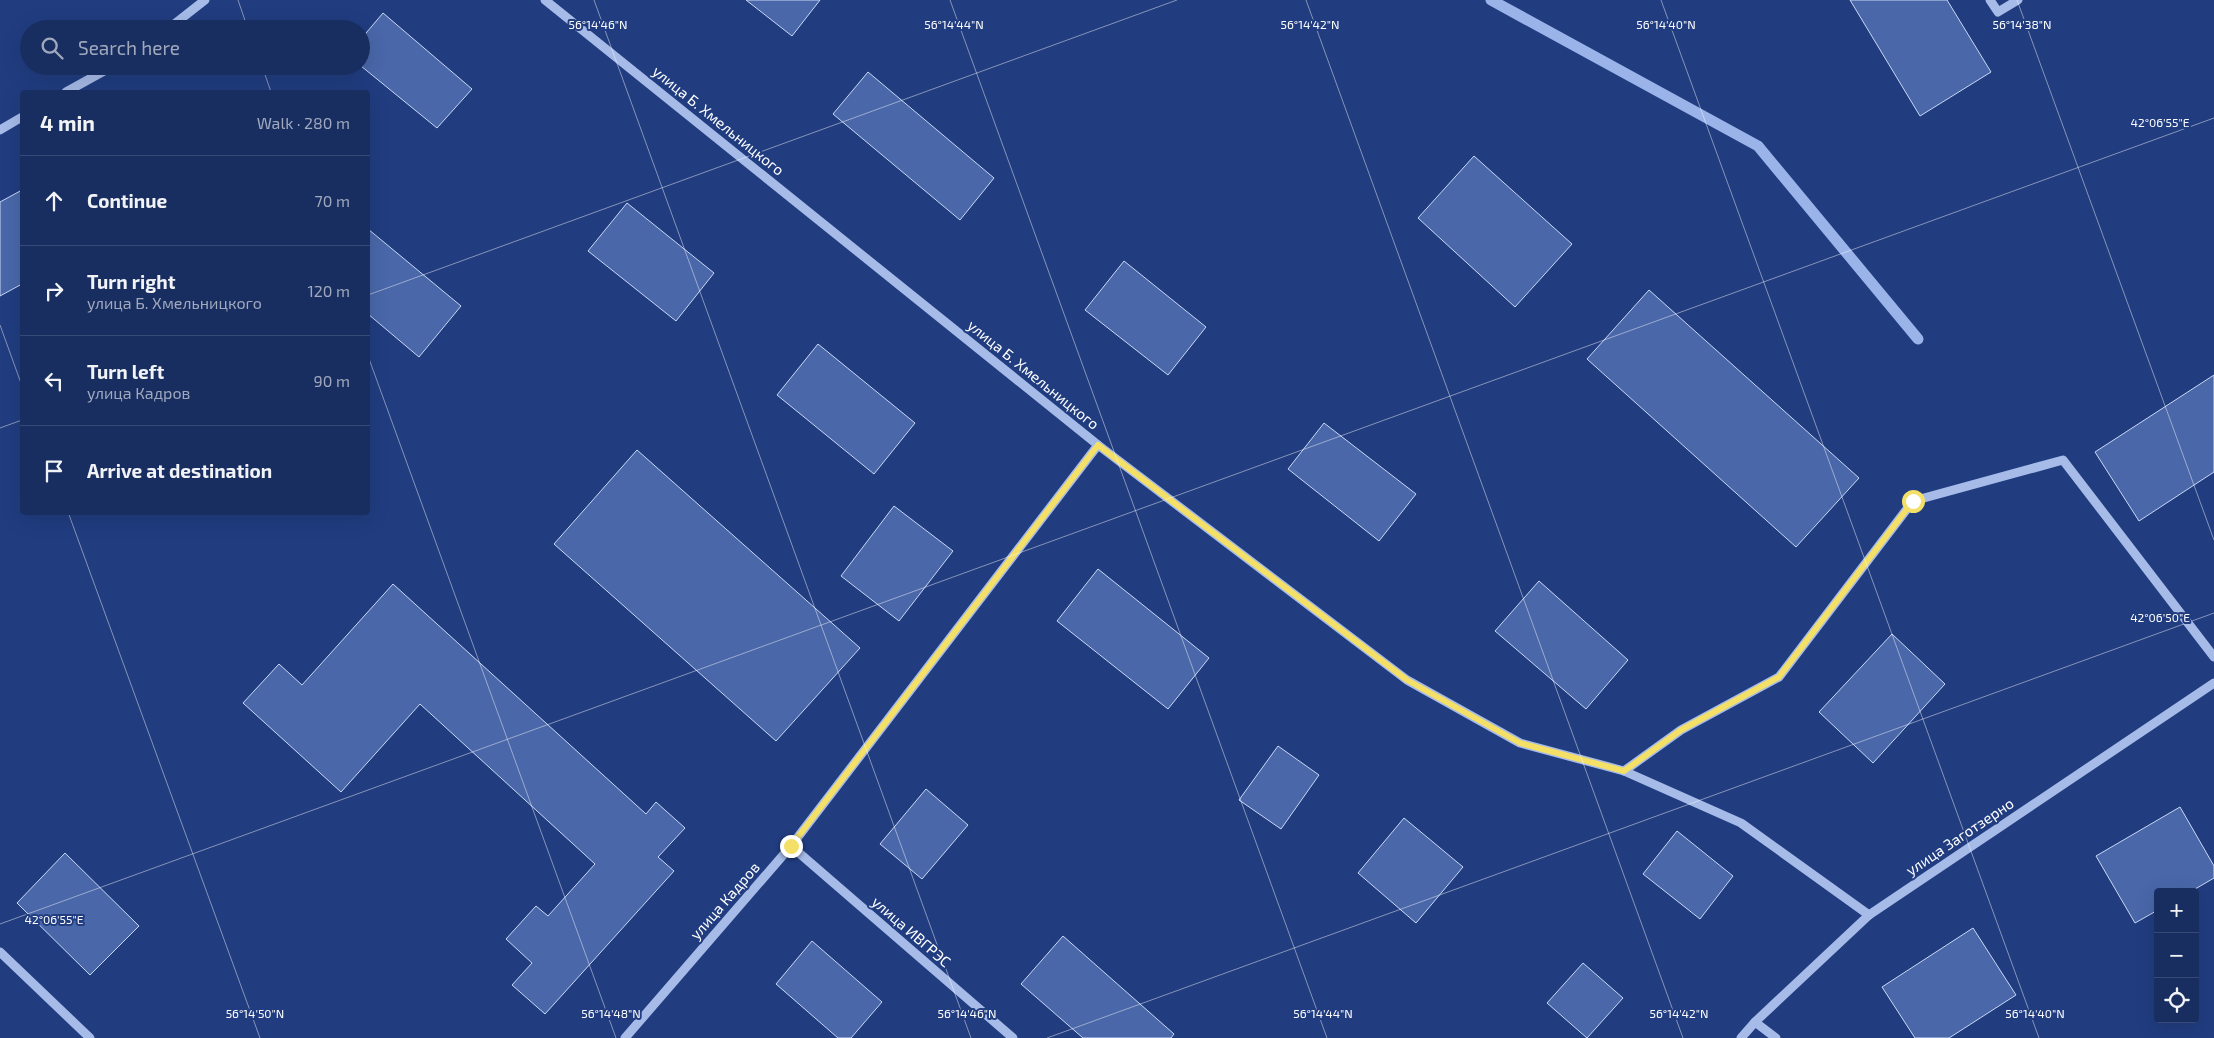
<!DOCTYPE html>
<meta charset="utf-8">
<style>
body{margin:0;font-family:"Exo 2",sans-serif;background:#263a69;color:#f1f3f6}
.controls{position:absolute;right:15px;bottom:15px;display:grid;overflow:hidden;border-radius:5px;box-shadow:0 5px 20px #0002}
.controls button{width:45px;height:45px;display:grid;place-items:center;padding:0;border:0;border-bottom:1px solid #374a75;background:#192e60;color:#f1f3f6;font:25px sans-serif}
.stop{position:absolute;width:15px;height:15px;margin:-11px;border:4px solid #f4df67;border-radius:50%;background:#fff}
.stop.end{background:#f4df67;border-color:#fff;box-shadow:0 1px 5px #0008}
.list{margin:0;padding:0;list-style:none}
h2{display:flex;justify-content:space-between;align-items:center;height:65px;margin:0;padding:0 20px;font-size:21px}
h2 small{font-size:16px;font-weight:400;color:#9fa8bd}
.list li{display:grid;grid-template-columns:32px 1fr auto;gap:15px;align-items:center;box-sizing:border-box;height:90px;padding:0 20px;border-top:1px solid #374a75}
.list b{display:block;font-size:19px;white-space:nowrap}
.list p{margin:0;font-size:16px;white-space:nowrap;color:#9fa8bd}
.list em{font-size:16px;font-style:normal;color:#9fa8bd}
.icon{flex:none;width:28px;height:28px;fill:none;stroke:currentColor;stroke-width:2;stroke-linecap:round;stroke-linejoin:round}
.map{position:relative;flex:none;width:2214px;height:1038px;overflow:hidden}
.search{position:absolute;background:#192e60;box-shadow:0 5px 20px #0002;left:20px;top:20px;width:350px;height:55px;display:flex;align-items:center;gap:12px;box-sizing:border-box;padding:0 18px;border-radius:28px;color:#9fa8bd;font-size:19px}
.panel{position:absolute;background:#192e60;box-shadow:0 5px 20px #0002;left:20px;top:90px;width:350px;height:425px;border-radius:5px}
.map>svg:first-child{display:block}
</style>
<div class="map">
<svg width="2214" height="1038" viewBox="0 0 2214 1038">
<rect width="100%" height="100%" fill="#213d80"/>
<g fill="none" stroke-linecap="round" stroke-linejoin="round">
<polyline stroke="#9ab4e9" stroke-width="11" points="1491,0 1758,146 1918,339"/>
</g>
<g fill="#4967a9" stroke="#cad8f6">
<polygon points="746,0 820,0 792,36"/>
<polygon points="1850,0 1947,0 1991,72 1920,116"/>
<polygon points="383,13 472,89 437,128 361,66 361,39"/>
<polygon points="868,72 994,178 960,220 833,114"/>
<polygon points="1474,156 1572,244 1515,307 1418,218"/>
<polygon points="22,190 22,284 0,296 0,202"/>
<polygon points="627,203 714,273 676,321 588,251"/>
<polygon points="368,229 461,306 419,357 368,314"/>
<polygon points="1124,261 1206,327 1168,375 1085,310"/>
<polygon points="1649,290 1859,478 1796,547 1587,359"/>
<polygon points="818,344 915,423 874,474 777,395"/>
<polygon points="2214,375 2214,472 2139,521 2095,452"/>
<polygon points="1324,423 1416,494 1379,541 1288,469"/>
<polygon points="637,450 860,648 776,741 554,544"/>
<polygon points="894,506 953,551 899,621 841,576"/>
<polygon points="1098,569 1209,658 1168,709 1057,621"/>
<polygon points="1539,581 1628,660 1586,709 1495,631"/>
<polygon points="393,584 646,814 656,802 685,828 658,857 674,871 545,1014 512,985 532,963 506,939 536,906 548,916 595,864 420,704 341,792 243,703 279,664 302,685"/>
<polygon points="1892,634 1945,684 1873,763 1819,712"/>
<polygon points="1278,746 1319,775 1281,829 1239,800"/>
<polygon points="926,789 968,825 922,879 880,844"/>
<polygon points="2180,807 2214,866 2214,878 2190,892 2158,892 2158,910 2135,923 2096,856"/>
<polygon points="1404,818 1463,867 1416,923 1358,873"/>
<polygon points="1677,831 1733,876 1700,919 1643,874"/>
<polygon points="65,853 139,926 90,975 17,903"/>
<polygon points="1973,928 2016,995 1949,1038 1915,1038 1882,987"/>
<polygon points="1063,936 1174,1034 1171,1038 1083,1038 1021,984"/>
<polygon points="812,941 882,1002 851,1038 838,1038 776,984"/>
<polygon points="1583,963 1623,998 1587,1038 1547,1003"/>
</g>
<g fill="none" stroke-linecap="round" stroke-linejoin="round">
<g stroke="#a6bbe8" stroke-width="9">
<polyline points="545,0 1098,445 1407,680 1520,743 1624,771 1741,823 1869,915"/>
<polyline points="1990,0 1998,12 2018,0"/>
<polyline points="168,29 205,0"/>
<polyline points="66,92 113,66"/>
<polyline points="0,130 22,117"/>
<polyline points="1624,771 1681,730 1779,677 1913,501 2063,460 2214,657"/>
<polyline points="791,846 1013,1038"/>
<polyline points="0,952 90,1038"/>
<polyline points="1755,1022 1776,1038"/>
<polyline points="625,1038 791,846 1098,445"/>
<polyline points="1741,1038 1755,1022 1869,915 2214,683"/>
</g>
</g>
<g fill="none" stroke-linecap="round" stroke-linejoin="round">
<polyline stroke="#f4df67" stroke-width="6" points="791,846 1098,445 1407,680 1520,743 1624,771 1681,730 1779,677 1913,501"/>
</g>
<path fill="none" stroke="#fff" stroke-width="1" stroke-opacity="0.45" d="M238,0l10,29M594,0l377,1038M950,0l377,1038M1306,0l377,1038M1661,0l378,1038M2017,0l197,540M262,66l9,26M368,295l809,-295M0,325l22,61M368,356l248,682M0,428l22,-8M68,512l192,526M0,924l2214,-806M1047,1038l1167,-425"/>
<g text-anchor="middle" stroke-width="4" stroke-linejoin="round" paint-order="stroke">
<g font-size="15" fill="#fff" stroke="#213d80">
<text transform="translate(718 121) rotate(39)" y="5">улица Б. Хмельницкого</text>
<text transform="translate(1033 375) rotate(39)" y="5">улица Б. Хмельницкого</text>
<text transform="translate(1960 837) rotate(-34)" y="5">улица Заготзерно</text>
<text transform="translate(725 901) rotate(-49)" y="5">улица Кадров</text>
<text transform="translate(911 932) rotate(41)" y="5">улица ИВГРЭС</text>
</g>
</g>
<g font-size="12" text-anchor="middle" fill="#fff" stroke="#213d80" stroke-width="4" stroke-linejoin="round" paint-order="stroke">
<text x="598" y="29">56°14'46"N</text>
<text x="954" y="29">56°14'44"N</text>
<text x="1310" y="29">56°14'42"N</text>
<text x="1666" y="29">56°14'40"N</text>
<text x="2022" y="29">56°14'38"N</text>
<text x="2160" y="127">42°06'55"E</text>
<text x="2160" y="622">42°06'50"E</text>
<text x="54" y="924">42°06'55"E</text>
<text x="255" y="1018">56°14'50"N</text>
<text x="611" y="1018">56°14'48"N</text>
<text x="967" y="1018">56°14'46"N</text>
<text x="1323" y="1018">56°14'44"N</text>
<text x="1679" y="1018">56°14'42"N</text>
<text x="2035" y="1018">56°14'40"N</text>
</g>
</svg>
<div class="controls">
<button>+</button>
<button>−</button>
<button><svg class="icon" aria-label="locate" viewBox="0 0 24 24"><circle cx="12" cy="12" r="6"/><path d="M12 2v4M12 18v4M2 12h4M18 12h4"/></svg></button>
</div>
<div class="stop" style="left:1913px;top:501px"></div>
<div class="stop end" style="left:791px;top:846px"></div>
<div class="search"><svg class="icon" aria-label="search" viewBox="0 0 24 24"><circle cx="10" cy="10" r="6"/><path d="M15 15l6 6"/></svg>Search here</div>
<section class="panel">
<h2>4 min<small>Walk · 280 m</small></h2>
<ul class="list">
<li><svg class="icon" aria-label="ahead" viewBox="0 0 24 24"><path d="M12 20V5M6 11l6-6 6 6"/></svg><div><b>Continue</b></div><em>70 m</em></li>
<li><svg class="icon" aria-label="right" viewBox="0 0 24 24"><path d="M7 20v-9h11M14 6l5 5-5 5"/></svg><div><b>Turn right</b><p>улица Б. Хмельницкого</p></div><em>120 m</em></li>
<li><svg class="icon" aria-label="left" viewBox="0 0 24 24"><path d="M17 20v-9H6M10 6l-5 5 5 5"/></svg><div><b>Turn left</b><p>улица Кадров</p></div><em>90 m</em></li>
<li><svg class="icon" aria-label="arrive" viewBox="0 0 24 24"><path d="M6 21V4h12l-3 4 3 4H6"/></svg><div><b>Arrive at destination</b></div></li>
</ul>
</section>
</div>
